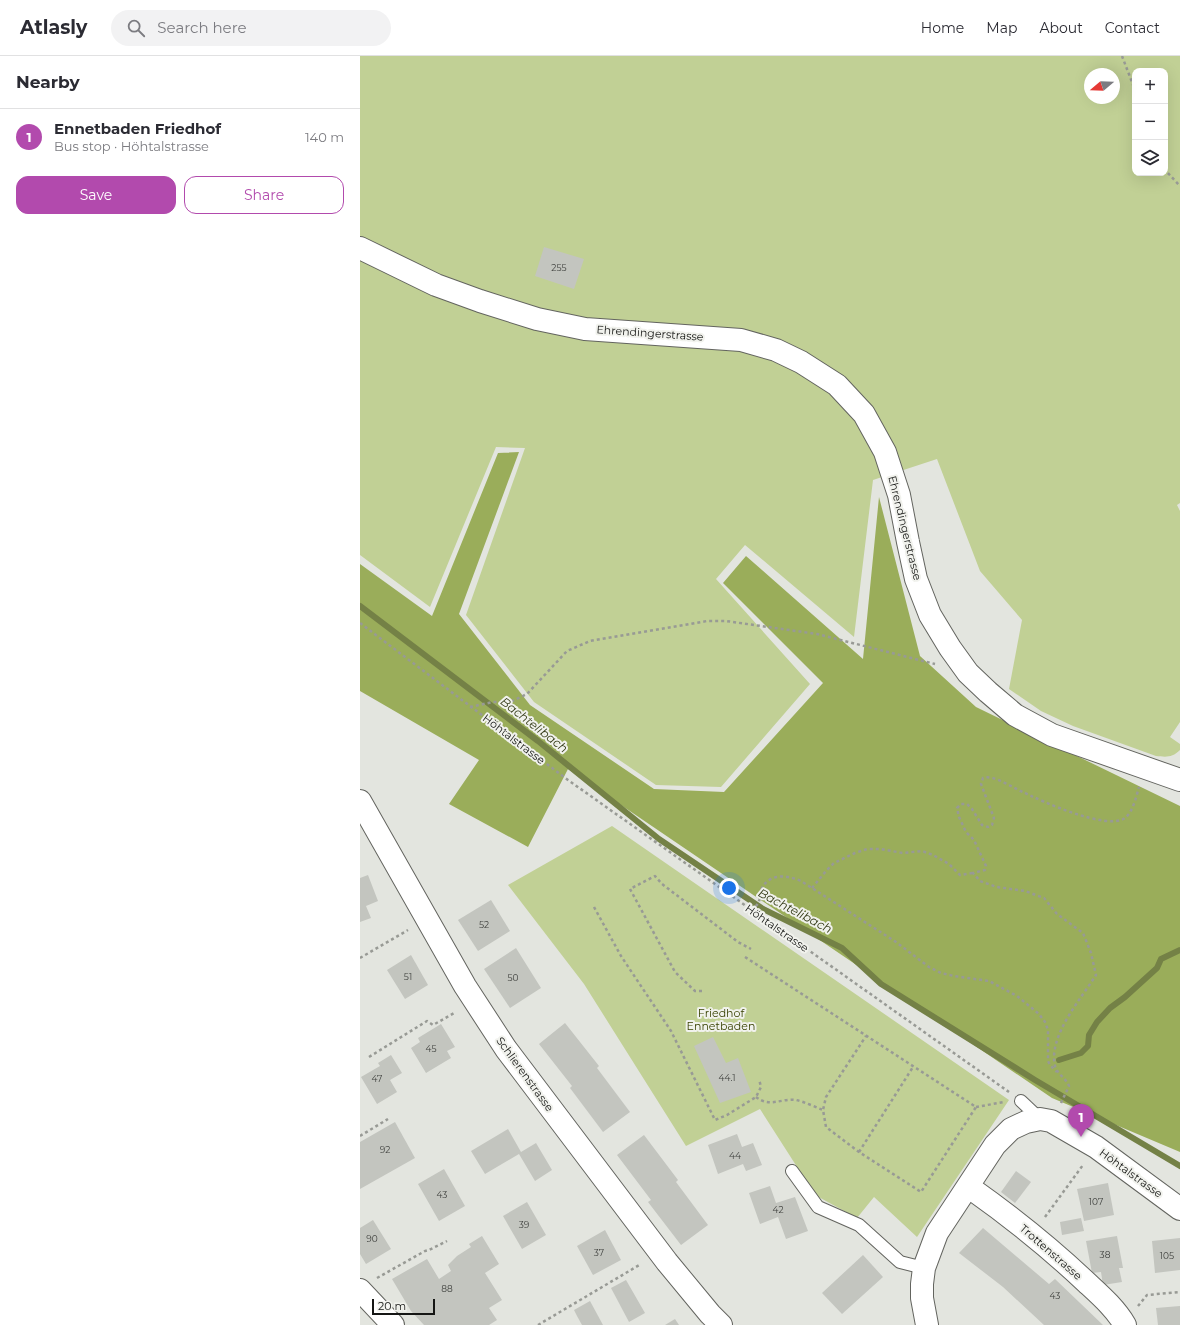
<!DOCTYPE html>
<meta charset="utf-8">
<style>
body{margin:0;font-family:Montserrat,sans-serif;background:#f2f2f3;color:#2b2b33}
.controls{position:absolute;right:12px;top:12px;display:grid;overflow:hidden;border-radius:8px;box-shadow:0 4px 16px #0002}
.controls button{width:36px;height:36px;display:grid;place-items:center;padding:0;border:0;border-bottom:1px solid #e1e1e2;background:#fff;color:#2b2b33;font:20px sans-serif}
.compass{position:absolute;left:724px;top:12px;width:36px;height:36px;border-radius:50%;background:#fff;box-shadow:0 4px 16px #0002;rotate:251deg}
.scale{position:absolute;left:12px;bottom:10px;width:63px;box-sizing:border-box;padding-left:4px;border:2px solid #151614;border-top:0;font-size:11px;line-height:14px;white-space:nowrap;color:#151614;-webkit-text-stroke:3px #f1f2ed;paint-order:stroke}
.you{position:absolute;left:369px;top:832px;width:14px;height:14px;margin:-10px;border:3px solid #fff;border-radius:50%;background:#1a73e8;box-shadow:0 0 0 6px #1a73e833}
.badge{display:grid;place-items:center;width:26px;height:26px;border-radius:50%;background:#b24aad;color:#fff;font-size:13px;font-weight:700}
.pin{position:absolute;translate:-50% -33px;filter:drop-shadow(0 1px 2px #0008)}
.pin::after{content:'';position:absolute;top:21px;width:14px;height:12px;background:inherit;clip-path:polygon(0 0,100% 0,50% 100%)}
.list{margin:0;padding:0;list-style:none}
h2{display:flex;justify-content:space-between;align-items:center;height:52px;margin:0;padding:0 16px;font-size:17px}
h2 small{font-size:13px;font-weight:400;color:#7c7c81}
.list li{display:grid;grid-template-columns:26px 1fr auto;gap:12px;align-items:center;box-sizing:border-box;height:56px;padding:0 16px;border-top:1px solid #e1e1e2}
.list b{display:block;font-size:15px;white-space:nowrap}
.list p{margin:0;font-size:13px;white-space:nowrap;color:#7c7c81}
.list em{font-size:13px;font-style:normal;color:#7c7c81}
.actions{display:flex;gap:8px;padding:12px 16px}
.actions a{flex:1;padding:9px 0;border:1px solid #b24aad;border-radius:12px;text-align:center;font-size:14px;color:#b24aad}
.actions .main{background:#b24aad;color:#fff}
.icon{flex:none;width:22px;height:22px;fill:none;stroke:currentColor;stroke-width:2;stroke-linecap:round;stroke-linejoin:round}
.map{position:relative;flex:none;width:820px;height:1269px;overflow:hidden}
header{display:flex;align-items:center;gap:24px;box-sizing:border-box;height:56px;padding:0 20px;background:#fff;border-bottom:1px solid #e1e1e2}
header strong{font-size:19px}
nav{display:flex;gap:22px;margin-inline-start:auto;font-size:14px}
.search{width:280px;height:36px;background:#f2f2f3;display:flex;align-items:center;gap:10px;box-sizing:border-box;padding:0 14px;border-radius:22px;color:#7c7c81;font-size:15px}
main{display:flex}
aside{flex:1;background:#fff}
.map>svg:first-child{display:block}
</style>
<header>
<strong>Atlasly</strong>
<div class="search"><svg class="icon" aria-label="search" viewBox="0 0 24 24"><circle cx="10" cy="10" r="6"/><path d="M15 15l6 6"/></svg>Search here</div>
<nav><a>Home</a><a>Map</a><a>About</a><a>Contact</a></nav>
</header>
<main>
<aside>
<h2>Nearby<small></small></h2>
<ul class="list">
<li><span class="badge">1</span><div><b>Ennetbaden Friedhof</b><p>Bus stop · Höhtalstrasse</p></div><em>140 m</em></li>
</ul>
<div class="actions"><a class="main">Save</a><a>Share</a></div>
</aside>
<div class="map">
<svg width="820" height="1269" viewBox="0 0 820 1269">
<rect width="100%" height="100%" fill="#e3e5df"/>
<g fill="#c1d095" fill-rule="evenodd">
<path d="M0,0h820v447l-3,2 3,6v211l-10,15 10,7v6c-8,8 -14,7 -24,6l-83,-30 -32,-15 -32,-22 13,-69 -42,-49 -43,-112 -64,21 -19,157 -109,-92 -29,34 94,105 -89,103 -65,-2 -122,-83 -68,-87 59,-167 -29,-1 -66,160 -70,-52zM775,15h30v102h-30zM730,18h24v24h-24z"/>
<polygon points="252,770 649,1044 557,1181 514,1141 497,1162 455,1139 400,1053 326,1090 224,928 148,829"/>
</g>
<polygon fill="#9aad5a" points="159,396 99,558 170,649 294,733 364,736 463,627 363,527 386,500 503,603 519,441 560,600 616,651 820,750 820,1096 692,1042 208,713 168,791 89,748 119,704 0,635 0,508 72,560 138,397"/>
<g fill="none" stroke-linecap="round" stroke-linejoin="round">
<g stroke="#748146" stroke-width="6">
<polyline points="0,550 178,685 299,783 403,853 482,892 521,928 675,1024 820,1110"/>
<polyline points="699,1004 721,997 728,990 729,979 737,966 750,952 765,941 797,912 801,903 820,894"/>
</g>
</g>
<g fill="#c3c5bf">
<polygon points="184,191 224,203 214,233 175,220"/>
<polygon points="8,819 18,845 6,850 11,862 0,866 0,822"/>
<polygon points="131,844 150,875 118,895 98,864"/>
<polygon points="156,892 181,932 150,952 124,913"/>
<polygon points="51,899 68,929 45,943 27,914"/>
<polygon points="205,967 239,1010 237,1012 270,1056 243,1076 210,1032 212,1030 179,988"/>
<polygon points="81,968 95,991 87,995 91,1002 66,1017 51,992 60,986 58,982"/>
<polygon points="353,981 366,1007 378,1002 391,1036 360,1047 334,990"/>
<polygon points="31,999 42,1017 30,1024 37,1036 17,1048 1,1021 20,1010 18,1007"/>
<polygon points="35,1066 55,1102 0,1133 0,1086"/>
<polygon points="148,1073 161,1096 176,1087 192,1114 175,1125 159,1098 125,1118 111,1095"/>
<polygon points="377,1078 382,1091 393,1087 402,1109 386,1115 383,1108 358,1118 348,1089"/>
<polygon points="284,1079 318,1124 316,1126 348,1169 321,1189 288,1146 291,1144 257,1099"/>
<polygon points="84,1113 105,1150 79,1165 58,1128"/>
<polygon points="656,1115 671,1126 655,1147 641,1136"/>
<polygon points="748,1127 754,1159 724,1165 717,1133"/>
<polygon points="410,1130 416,1147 435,1141 448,1175 426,1183 418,1161 400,1168 389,1137"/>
<polygon points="167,1146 186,1179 162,1193 143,1160"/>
<polygon points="721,1162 724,1175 702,1179 700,1166"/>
<polygon points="13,1164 31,1193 6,1208 0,1198 0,1172"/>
<polygon points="623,1172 689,1228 695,1223 743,1269 684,1269 643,1231 599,1197"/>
<polygon points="245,1174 261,1204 233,1219 217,1190"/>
<polygon points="122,1180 139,1208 125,1217 142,1244 129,1252 137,1264 129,1269 64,1269 51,1255 32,1223 67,1203 79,1223 91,1215 88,1209 97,1200 111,1191 109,1188"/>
<polygon points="757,1180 763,1212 759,1212 762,1226 743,1229 741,1216 732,1217 726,1185"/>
<polygon points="820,1182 820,1214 795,1217 792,1185"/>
<polygon points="503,1199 523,1221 482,1258 462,1237"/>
<polygon points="266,1224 285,1257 269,1266 251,1232"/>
<polygon points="230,1245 243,1269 222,1269 217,1260 214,1254"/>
<polygon points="820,1250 820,1269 798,1269 796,1252"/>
<polygon points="315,1263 319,1269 305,1269"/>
</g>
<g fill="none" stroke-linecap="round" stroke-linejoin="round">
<defs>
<g id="service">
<polyline points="661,1045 680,1063"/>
<polyline points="432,1115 458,1151 499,1169 540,1206 564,1212"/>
</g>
<g id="minor">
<polyline points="0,745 105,930 146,993 307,1206 350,1258 361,1269"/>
<path d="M609,1131c41,29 80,60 117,95 14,13 29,26 39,43"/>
<polyline points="0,1234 33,1269"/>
<polyline points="567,1269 562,1242 562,1228 564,1212 577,1177 635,1089 651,1073 666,1066 680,1063 691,1065 736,1091 820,1153"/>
</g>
<polyline id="secondary" points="0,192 76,229 120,245 177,263 225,273 381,284 416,294 441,306 477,329 504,358 525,396 539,439 548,486 556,523 570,559 590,592 608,617 628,636 655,659 692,679 820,724"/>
</defs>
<use href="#service" stroke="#63645f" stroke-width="14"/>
<use href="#minor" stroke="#63645f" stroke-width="24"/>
<use href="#secondary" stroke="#63645f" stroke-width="24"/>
<g stroke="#989a95" stroke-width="2.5" stroke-dasharray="3 3" stroke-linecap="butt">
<polyline points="762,0 775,34"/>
<polyline points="805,112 806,115 820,130"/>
<polyline points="0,567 208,724 649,1036"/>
<polyline points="110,651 133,646 150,646 167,638 207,595 230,585 347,565 366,565 457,578 575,608"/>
<polyline points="452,832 466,815 474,807 495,797 507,793 520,793 543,797 562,795 573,799 589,808 600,819 613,817"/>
<polyline points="234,851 261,900 311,975 355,1064 367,1059 396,1041 401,1031 399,1023"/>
<path d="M392,855c2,-4 6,-6 7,-10 2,-4 1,-9 3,-13 8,-15 25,-13 39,-7l95,61 33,25 12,6 13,3 35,5 28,15 22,18 6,8 3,8v31l2,4 7,7"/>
<polyline points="385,901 616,1051 561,1136 499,1096 466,1071 463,1054 466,1041 506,980"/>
<polyline points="0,902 48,874"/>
<polyline points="342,935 335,935 315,916 270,833 295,820 302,828 378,886 391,893"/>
<polyline points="9,1001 67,965 73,969 96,956"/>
<path d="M396,1041c14,11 25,1 40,3 9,2 19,7 27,10"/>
<path d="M701,1047l8,-17c-3,-8 -12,-12 -14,-20 -7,-30 26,-67 41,-91l-5,-22 -8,-20 -26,-19 -13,-16 -19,-7 -28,-4 -17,-6 -7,-8 12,-3 1,-4 -12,-26 -8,-8 -7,-15 -2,-9 4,-4h6l5,5 10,16 6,2 4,-2 2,-7 -13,-34 2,-6c10,-4 30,10 40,14 18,9 84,39 102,26 8,-6 11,-21 14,-31"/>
<polyline points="616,1051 644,1046"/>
<polyline points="0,1080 28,1063"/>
<polyline points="499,1096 553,1011"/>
<polyline points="685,1161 723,1109"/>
<polyline points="17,1222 65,1195 69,1194 87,1185"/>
<polyline points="778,1250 787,1239 820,1236"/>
<polyline points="178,1269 281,1208"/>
</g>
<use href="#service" stroke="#fff" stroke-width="12"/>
<use href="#minor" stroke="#fff" stroke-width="22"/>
<use href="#secondary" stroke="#fff" stroke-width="22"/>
</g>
<g text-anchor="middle" stroke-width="4" stroke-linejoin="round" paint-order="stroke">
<g font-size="9" fill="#40423f">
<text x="199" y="215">255</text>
<text x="124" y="872">52</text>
<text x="48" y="924">51</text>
<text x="153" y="925">50</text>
<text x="71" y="996">45</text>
<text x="367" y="1025">44.1</text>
<text x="17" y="1026">47</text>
<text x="25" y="1097">92</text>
<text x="375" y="1103">44</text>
<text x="82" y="1142">43</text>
<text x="736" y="1149">107</text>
<text x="418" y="1157">42</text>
<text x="164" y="1172">39</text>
<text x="12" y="1186">90</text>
<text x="239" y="1200">37</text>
<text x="745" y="1202">38</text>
<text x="807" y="1203">105</text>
<text x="87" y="1236">88</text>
<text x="695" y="1243">43</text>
</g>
<g font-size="11" fill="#151614" stroke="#f1f2ed">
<text transform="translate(290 277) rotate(4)" y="4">Ehrendingerstrasse</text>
<text transform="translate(545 472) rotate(76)" y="4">Ehrendingerstrasse</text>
<text transform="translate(154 683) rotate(37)" y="4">Höhtalstrasse</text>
<text transform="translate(417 872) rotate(35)" y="4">Höhtalstrasse</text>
<text transform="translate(165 1018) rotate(54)" y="4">Schlierenstrasse</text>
<text transform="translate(771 1117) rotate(36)" y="4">Höhtalstrasse</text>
<text transform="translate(691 1196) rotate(41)" y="4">Trottenstrasse</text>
</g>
<g font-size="11" fill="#374100" stroke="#f1f2ed">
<text x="361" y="961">Friedhof<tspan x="361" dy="13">Ennetbaden</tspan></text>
</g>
<g font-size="12" font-style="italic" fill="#343b18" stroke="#f1f2ed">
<text transform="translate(174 669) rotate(38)" y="4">Bachtelibach</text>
<text transform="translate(435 855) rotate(28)" y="4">Bachtelibach</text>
</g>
</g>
</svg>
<div class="controls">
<button>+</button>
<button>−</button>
<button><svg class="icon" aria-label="layers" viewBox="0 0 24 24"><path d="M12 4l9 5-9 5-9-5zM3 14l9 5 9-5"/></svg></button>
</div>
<svg class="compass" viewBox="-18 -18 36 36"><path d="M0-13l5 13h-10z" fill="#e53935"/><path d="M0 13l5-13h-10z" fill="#7c7c81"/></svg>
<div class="scale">20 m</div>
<div class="you"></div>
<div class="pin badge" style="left:721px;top:1081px">1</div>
</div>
</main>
